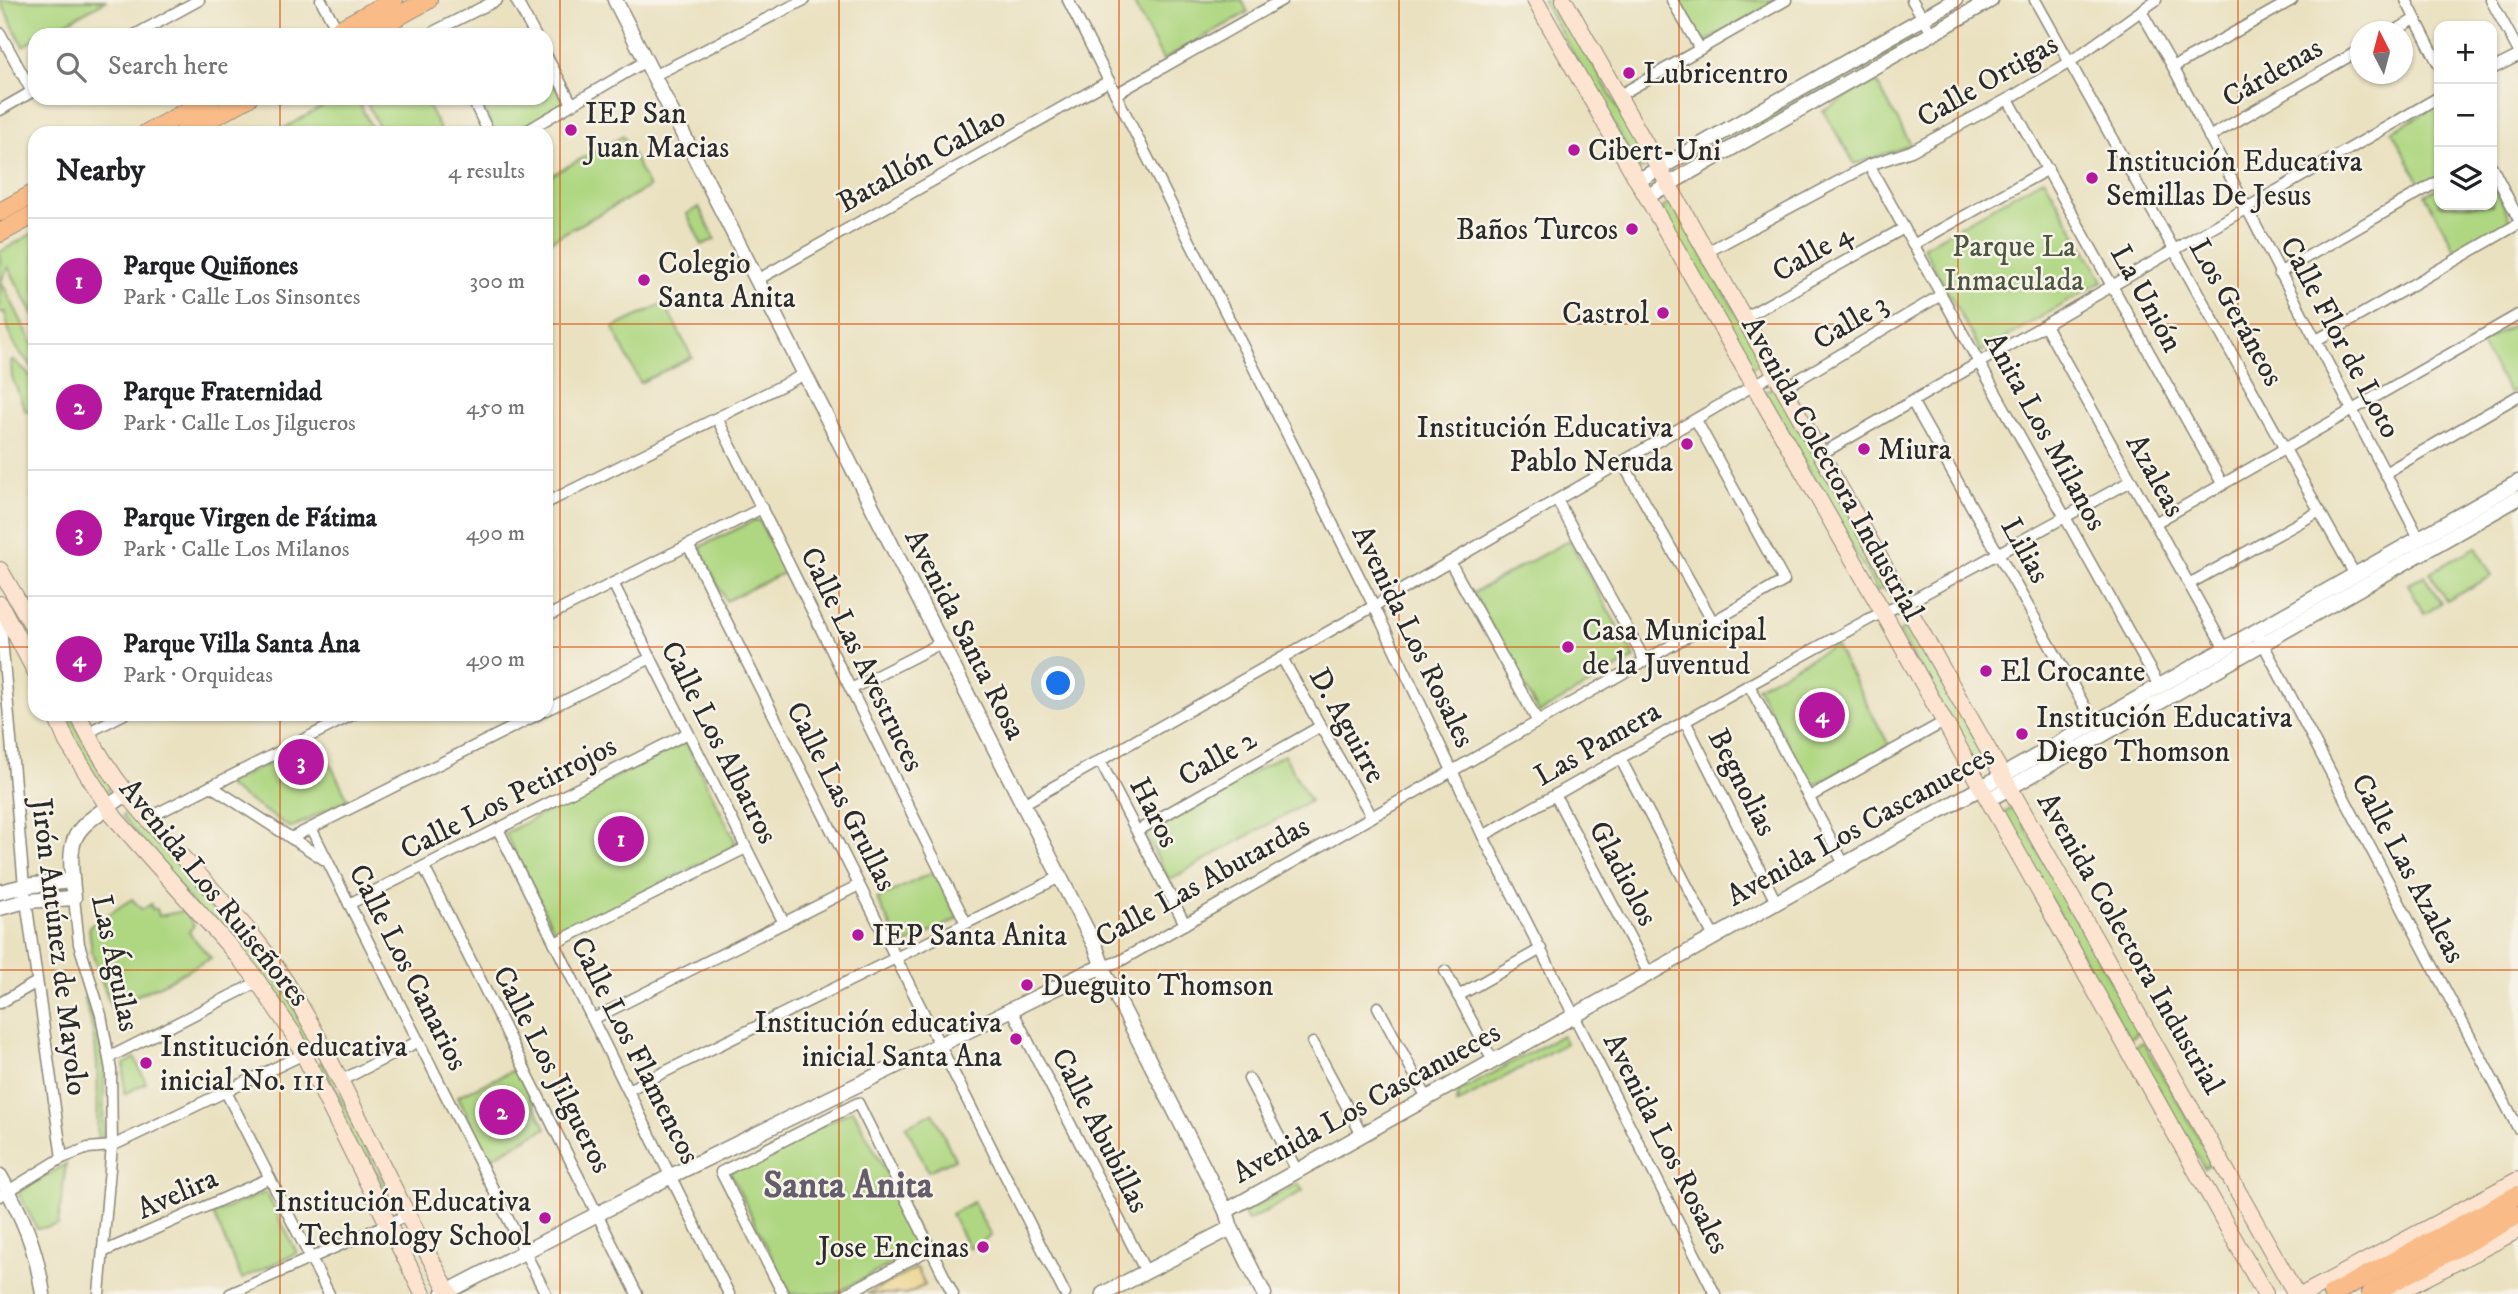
<!DOCTYPE html>
<meta charset="utf-8">
<style>
body{margin:0;font-family:"IM FELL DW Pica",serif;background:#f2f2f2;color:#202124}
.controls{position:absolute;right:21px;top:21px;display:grid;overflow:hidden;border-radius:14px;box-shadow:0 2px 5px #0004}
.controls button{width:63px;height:63px;display:grid;place-items:center;padding:0;border:0;border-bottom:2px solid #e0e0e0;background:#fff;color:#202124;font:35px sans-serif}
.compass{position:absolute;left:2350px;top:21px;width:63px;height:63px;border-radius:50%;background:#fff;box-shadow:0 2px 5px #0004;rotate:354deg}
.you{position:absolute;left:1059px;top:684px;width:24px;height:24px;margin:-18px;border:5px solid #fff;border-radius:50%;background:#1a73e8;box-shadow:0 0 0 10px #1a73e833}
.badge{display:grid;place-items:center;width:46px;height:46px;border-radius:50%;background:#b5179e;color:#fff;font-size:23px;font-weight:700}
.pin{position:absolute;translate:-50% -50%;border:4px solid #fff;box-shadow:0 2px 7px #0006}
.list{margin:0;padding:0;list-style:none}
h2{display:flex;justify-content:space-between;align-items:center;height:91px;margin:0;padding:0 28px;font-size:30px}
h2 small{font-size:23px;font-weight:400;color:#757577}
.list li{display:grid;grid-template-columns:46px 1fr auto;gap:21px;align-items:center;box-sizing:border-box;height:126px;padding:0 28px;border-top:2px solid #e0e0e0}
.list b{display:block;font-size:26px;white-space:nowrap}
.list p{margin:0;font-size:23px;white-space:nowrap;color:#757577}
.list em{font-size:23px;font-style:normal;color:#757577}
.icon{flex:none;width:38px;height:38px;fill:none;stroke:currentColor;stroke-width:2;stroke-linecap:round;stroke-linejoin:round}
.map{position:relative;flex:none;width:2518px;height:1294px;overflow:hidden}
.search{position:absolute;background:#fff;box-shadow:0 2px 5px #0004;left:28px;top:28px;width:525px;height:77px;display:flex;align-items:center;gap:18px;box-sizing:border-box;padding:0 24px;border-radius:21px;color:#757577;font-size:26px}
.panel{position:absolute;background:#fff;box-shadow:0 2px 5px #0004;left:28px;top:126px;width:525px;height:595px;border-radius:21px}
.map>svg:first-child{display:block}
</style>
<div class="map">
<svg width="2518" height="1294" viewBox="0 0 2518 1294">
<rect width="100%" height="100%" fill="#f7f3e8"/>
<filter id="ink" filterUnits="userSpaceOnUse"><feTurbulence type="fractalNoise" baseFrequency=".0143" numOctaves="2"/><feDisplacementMap in="SourceGraphic" scale="14" xChannelSelector="R" yChannelSelector="G"/><feConvolveMatrix kernelMatrix="1 2 1 2 8 2 1 2 1" color-interpolation-filters="sRGB"/></filter>
<filter id="wash" filterUnits="userSpaceOnUse"><feTurbulence type="fractalNoise" baseFrequency=".00686" numOctaves="4" result="noise"/><feDisplacementMap in="SourceGraphic" scale="28" xChannelSelector="R" yChannelSelector="G"/><feGaussianBlur stdDeviation="1.57" result="paint"/><feColorMatrix in="noise" values="0 0 0 0 0 0 0 0 0 0 0 0 0 0 0 0 0 1.4 0 .05"/><feComposite in="paint" operator="in"/></filter>
<g filter="url(#wash)">
<rect width="100%" height="100%" fill="#eae1c0"/>
<g fill="#afd781" stroke="#6d8156" stroke-width="2">
<polygon points="0,0 107,0 43,35 35,35 35,39 23,46"/>
<polygon points="1132,0 1242,0 1248,12 1163,60"/>
<polygon points="1542,0 1557,0 1650,165 1640,170"/>
<polygon points="1679,0 1779,0 1703,43"/>
<polygon points="1910,35 1914,40 1689,170 1685,164"/>
<polygon points="546,71 565,104 518,133 495,133 479,98 546,98"/>
<polygon points="1876,81 1911,145 1855,164 1823,111"/>
<polygon points="338,98 357,98 374,133 275,133"/>
<polygon points="377,98 424,98 442,133 382,133 367,103"/>
<polygon points="2439,105 2439,178 2422,187 2392,131"/>
<polygon points="623,136 649,187 546,243 546,178"/>
<polygon points="2044,178 2103,281 1981,352 1923,247"/>
<polygon points="2492,182 2512,222 2457,253 2425,195 2439,187 2439,205 2492,205"/>
<polygon points="1671,201 1764,360 1751,368 1662,209"/>
<polygon points="699,207 715,239 702,245 687,214"/>
<path d="M35,232v85l-27,-50 -7,14 34,67v21c-21,-21 -25,-28 -30,-57l-5,1v-61z"/>
<polygon points="664,303 692,357 640,383 613,328"/>
<polygon points="2518,322 2518,389 2510,393 2480,343"/>
<polygon points="14,360 31,377 35,375 35,407 26,412 12,377 11,361"/>
<polygon points="1777,385 1889,585 1877,591 1764,392"/>
<polygon points="755,520 760,521 785,572 726,601 701,551 702,546"/>
<polygon points="1569,540 1635,658 1539,713 1473,593"/>
<polygon points="2476,547 2492,576 2446,601 2430,572"/>
<polygon points="2425,575 2441,604 2424,614 2408,584"/>
<polygon points="1912,625 1987,759 1975,765 1899,632"/>
<polygon points="1835,645 1889,745 1811,787 1757,687"/>
<polygon points="61,714 70,714 80,736 112,787 105,792 72,739"/>
<polygon points="318,740 348,799 291,828 228,787 227,784"/>
<polygon points="686,742 737,845 557,936 505,833"/>
<polygon points="1284,755 1310,801 1169,880 1146,836 1148,832"/>
<polygon points="2014,807 2139,1032 2129,1039 2002,814"/>
<polygon points="130,809 261,960 286,993 314,1041 306,1045 122,816"/>
<polygon points="935,871 958,919 901,947 877,899"/>
<polygon points="132,899 142,910 151,904 152,909 157,909 159,916 183,911 194,925 189,933 211,958 160,985 111,1007 92,953 89,927"/>
<path d="M87,997l10,30 7,41 -1,70 -6,2c1,-54 4,-90 -13,-142z"/>
<polygon points="1562,1035 1566,1043 1456,1104 1459,1092"/>
<polygon points="2143,1042 2213,1162 2204,1168 2134,1047"/>
<polygon points="135,1058 146,1083 124,1094 124,1064"/>
<polygon points="322,1062 395,1205 386,1209 315,1065"/>
<polygon points="516,1069 546,1128 489,1159 458,1096"/>
<polygon points="853,1110 925,1246 835,1294 790,1294 730,1172"/>
<polygon points="933,1113 955,1159 928,1171 906,1126"/>
<polygon points="66,1164 58,1225 37,1229 18,1192"/>
<polygon points="1298,1183 1303,1191 1248,1221 1243,1213"/>
<polygon points="266,1192 297,1253 242,1279 213,1214"/>
<polygon points="973,1202 991,1236 969,1248 951,1214"/>
</g>
<polygon fill="#eeda9e" stroke="#8c8264" stroke-width="2" points="917,1268 925,1285 907,1294 867,1294"/>
</g>
<g filter="url(#ink)">
<g fill="none" stroke-linecap="round" stroke-linejoin="round">
<defs>
<g id="minor">
<polyline points="321,0 338,31"/>
<polyline points="516,0 535,35"/>
<polyline points="1068,0 1374,606 1483,836 1715,1294"/>
<polyline points="1672,0 1700,49"/>
<polyline points="1912,0 1932,33"/>
<polyline points="2035,0 2355,575"/>
<polyline points="2406,0 2439,65"/>
<polyline points="2491,0 2518,50"/>
<polyline points="2141,11 2173,67 2419,538"/>
<polyline points="2393,32 2415,19"/>
<polyline points="0,33 32,92"/>
<polyline points="135,35 199,0"/>
<polyline points="437,35 435,31 497,0"/>
<polyline points="546,55 572,104"/>
<polyline points="2173,67 2292,0"/>
<polyline points="2492,69 2518,56"/>
<polyline points="653,76 804,0"/>
<polyline points="1116,94 1282,0"/>
<polyline points="1618,96 1786,0"/>
<polyline points="472,98 489,133"/>
<polyline points="2008,99 2223,485"/>
<polyline points="0,110 35,90"/>
<polyline points="523,133 646,61"/>
<polyline points="2209,137 2360,50"/>
<polyline points="1869,165 2159,686"/>
<polyline points="2492,167 2518,218"/>
<polyline points="1913,245 2048,169"/>
<polyline points="1707,252 1869,165 1911,151 2008,99 2070,62 2156,0"/>
<polyline points="2279,273 2439,181"/>
<polyline points="757,280 1109,81"/>
<polyline points="1744,318 1904,228"/>
<polyline points="2045,325 2225,649"/>
<polyline points="2315,341 2518,224"/>
<polyline points="1784,388 1941,295"/>
<polyline points="1913,403 2094,723"/>
<polyline points="717,418 966,923"/>
<polyline points="1821,454 2439,97"/>
<polyline points="1622,462 1713,622"/>
<polyline points="2385,473 2518,396"/>
<polyline points="1557,500 1645,661"/>
<polyline points="546,503 805,374"/>
<polyline points="2155,523 2518,315"/>
<polyline points="688,545 1065,1294"/>
<polyline points="1450,562 1538,722"/>
<polyline points="613,583 784,923"/>
<polyline points="2189,584 2320,511"/>
<polyline points="0,616 24,886 62,1158"/>
<polyline points="546,617 762,508"/>
<polyline points="2260,638 2518,1128"/>
<polyline points="1282,658 1372,817"/>
<polyline points="1749,685 1844,864"/>
<polyline points="851,689 941,643"/>
<polyline points="546,710 651,658"/>
<polyline points="1685,721 1776,902"/>
<polyline points="87,733 124,714"/>
<polyline points="1620,758 1714,937"/>
<polyline points="1100,761 1185,924"/>
<polyline points="211,786 328,862 546,1294"/>
<polyline points="1555,795 1649,974"/>
<polyline points="1809,797 1944,722"/>
<polyline points="1023,804 1374,606 1775,373"/>
<polyline points="146,819 354,714"/>
<polyline points="311,828 327,860"/>
<polyline points="498,829 729,1294"/>
<polyline points="1137,831 1321,726"/>
<polyline points="1483,836 1749,685 1871,618 1920,596 2131,481"/>
<polyline points="291,838 539,714"/>
<polyline points="424,867 637,1294"/>
<polyline points="74,898 79,944 101,1015 111,1070 112,1146 99,1294"/>
<polyline points="349,904 688,733"/>
<polyline points="555,943 746,848"/>
<polyline points="1102,967 1120,961 1784,581 1696,420"/>
<polyline points="1445,971 1493,1061"/>
<polyline points="1458,996 1541,949"/>
<polyline points="0,1003 37,982"/>
<polyline points="1378,1007 1427,1098"/>
<polyline points="1012,1010 1146,1272"/>
<polyline points="593,1019 859,885"/>
<polyline points="1313,1043 1362,1135"/>
<polyline points="110,1057 258,982"/>
<polyline points="1249,1079 1297,1171"/>
<polyline points="340,1081 419,1041"/>
<polyline points="628,1090 1060,877"/>
<polyline points="226,1092 329,1294"/>
<polyline points="0,1196 62,1158 88,1148 112,1146 304,1054"/>
<polyline points="103,1252 270,1178"/>
<polyline points="230,1294 408,1215"/>
<polyline points="783,1294 721,1172 858,1103 953,1294"/>
<polyline points="846,1294 930,1249"/>
</g>
<g id="tertiary">
<polyline points="615,0 1096,948 1106,976 1226,1211 1231,1228 1264,1294"/>
<polyline points="1639,180 1955,0"/>
<polyline points="1648,196 1991,0"/>
<polyline points="1988,800 2518,498"/>
<polyline points="0,892 24,886 72,881"/>
<path d="M0,908l26,-7 48,-3c-8,-70 -1,-66 52,-104"/>
<path d="M0,1176c23,41 36,71 43,118"/>
<polyline points="1226,1211 1968,795 2518,482"/>
<polyline points="443,1294 671,1176 1086,973 1102,967"/>
<polyline points="1103,1294 1231,1228"/>
</g>
<g id="secondary">
<polyline points="1535,0 1883,612 2265,1294"/>
<polyline points="1564,0 2296,1294"/>
<polyline points="0,570 35,630"/>
<polyline points="0,604 35,671"/>
<polyline points="55,714 67,742 115,818 230,947 252,973 294,1035 423,1294"/>
<path d="M78,714c44,97 125,155 187,238 32,43 56,90 80,138 34,68 67,138 105,204"/>
<polyline points="2304,1294 2518,1180"/>
<polyline points="2394,1294 2518,1230"/>
</g>
<g id="primary">
<polyline points="329,35 394,0"/>
<polyline points="364,35 428,0"/>
<polyline points="147,133 212,98"/>
<polyline points="184,133 248,98"/>
<polyline points="0,212 35,193"/>
<polyline points="0,233 35,214"/>
<polyline points="2332,1294 2518,1195"/>
<polyline points="2370,1294 2518,1215"/>
</g>
</defs>
<use href="#minor" stroke="#8a8676" stroke-width="13"/>
<use href="#tertiary" stroke="#8a8676" stroke-width="17"/>
<use href="#secondary" stroke="#8a8676" stroke-width="18"/>
<use href="#primary" stroke="#8a8676" stroke-width="20"/>
<use href="#minor" stroke="#fff" stroke-width="10"/>
<use href="#tertiary" stroke="#fff" stroke-width="14"/>
<use href="#secondary" stroke="#fde4d0" stroke-width="16"/>
<use href="#primary" stroke="#f9bc89" stroke-width="18"/>
</g>
</g>
<path fill="none" stroke="#d5540f" stroke-width="2" stroke-opacity="0.55" d="M280,0v35M560,0v1294M839,0v1294M1119,0v1294M1399,0v1294M1679,0v1294M1958,0v1294M2238,0v1294M280,98v35M0,324h35M546,324h1972M0,647h35M546,647h1972M280,714v580M0,970h2518"/>
<g fill="#b5179e" stroke="#f7f3e8" stroke-width="2.5">
<circle cx="1629" cy="73" r="7"/>
<circle cx="571" cy="130" r="7"/>
<circle cx="1574" cy="150" r="7"/>
<circle cx="2092" cy="178" r="7"/>
<circle cx="1632" cy="229" r="7"/>
<circle cx="644" cy="280" r="7"/>
<circle cx="1663" cy="313" r="7"/>
<circle cx="1687" cy="444" r="7"/>
<circle cx="1864" cy="449" r="7"/>
<circle cx="1568" cy="647" r="7"/>
<circle cx="1986" cy="671" r="7"/>
<circle cx="2022" cy="734" r="7"/>
<circle cx="858" cy="935" r="7"/>
<circle cx="1027" cy="985" r="7"/>
<circle cx="1016" cy="1039" r="7"/>
<circle cx="146" cy="1063" r="7"/>
<circle cx="545" cy="1218" r="7"/>
<circle cx="983" cy="1247" r="7"/>
</g>
<g text-anchor="middle" stroke-width="5" stroke-linejoin="round" paint-order="stroke">
<g font-size="30" fill="#2b2b2b" stroke="#f7f3e8">
<text transform="translate(2272 72) rotate(-30)" y="10">Cárdenas</text>
<text transform="translate(1987 80) rotate(-30)" y="10">Calle Ortigas</text>
<text transform="translate(921 159) rotate(-29)" y="10">Batallón Callao</text>
<text transform="translate(1812 252) rotate(-30)" y="10">Calle 4</text>
<text transform="translate(2147 298) rotate(61)" y="10">La Unión</text>
<text transform="translate(2237 312) rotate(61)" y="10">Los Geráneos</text>
<text transform="translate(1850 321) rotate(-31)" y="10">Calle 3</text>
<text transform="translate(2341 337) rotate(62)" y="10">Calle Flor de Loto</text>
<text transform="translate(2046 431) rotate(61)" y="10">Anita Los Milanos</text>
<text transform="translate(1833 468) rotate(61)" y="10">Avenida Colectora Industrial</text>
<text transform="translate(2156 475) rotate(61)" y="10">Azaleas</text>
<text transform="translate(2026 550) rotate(61)" y="10">Lilias</text>
<text transform="translate(966 634) rotate(63)" y="10">Avenida Santa Rosa</text>
<text transform="translate(1414 636) rotate(64)" y="10">Avenida Los Rosales</text>
<text transform="translate(863 659) rotate(64)" y="10">Calle Las Avestruces</text>
<text transform="translate(1348 725) rotate(61)" y="10">D. Aguirre</text>
<text transform="translate(720 742) rotate(63)" y="10">Calle Los Albatros</text>
<text transform="translate(1597 743) rotate(-30)" y="10">Las Pamera</text>
<text transform="translate(1217 757) rotate(-30)" y="10">Calle 2</text>
<text transform="translate(1743 782) rotate(63)" y="10">Begnolias</text>
<text transform="translate(842 796) rotate(63)" y="10">Calle Las Grullas</text>
<text transform="translate(508 797) rotate(-27)" y="10">Calle Los Petirrojos</text>
<text transform="translate(1155 812) rotate(63)" y="10">Haros</text>
<text transform="translate(1860 825) rotate(-29)" y="10">Avenida Los Cascanueces</text>
<text transform="translate(2409 868) rotate(62)" y="10">Calle Las Azaleas</text>
<text transform="translate(1624 873) rotate(62)" y="10">Gladiolos</text>
<text transform="translate(1202 881) rotate(-29)" y="10">Calle Las Abutardas</text>
<text transform="translate(215 892) rotate(51)" y="10">Avenida Los Ruiseñores</text>
<text transform="translate(2131 943) rotate(60)" y="10">Avenida Colectora Industrial</text>
<text transform="translate(60 947) rotate(83)" y="10">Jirón Antúnez de Mayolo</text>
<text transform="translate(116 963) rotate(78)" y="10">Las Águilas</text>
<text transform="translate(409 967) rotate(63)" y="10">Calle Los Canarios</text>
<text transform="translate(636 1050) rotate(63)" y="10">Calle Los Flamencos</text>
<text transform="translate(553 1069) rotate(63)" y="10">Calle Los Jilgueros</text>
<text transform="translate(1366 1102) rotate(-29)" y="10">Avenida Los Cascanueces</text>
<text transform="translate(1101 1130) rotate(63)" y="10">Calle Abubillas</text>
<text transform="translate(1667 1143) rotate(63)" y="10">Avenida Los Rosales</text>
<text transform="translate(177 1193) rotate(-24)" y="10">Avelira</text>
</g>
<g font-size="30" fill="#2b2b2b" stroke="#f7f3e8" text-anchor="start">
<text x="1643" y="83">Lubricentro</text>
<text x="585" y="123">IEP San<tspan x="585" dy="34">Juan Macias</tspan></text>
<text x="1588" y="160">Cibert-Uni</text>
<text x="2106" y="171">Institución Educativa<tspan x="2106" dy="34">Semillas De Jesus</tspan></text>
<text x="1618" y="239" text-anchor="end">Baños Turcos</text>
<text x="658" y="273">Colegio<tspan x="658" dy="34">Santa Anita</tspan></text>
<text x="1649" y="323" text-anchor="end">Castrol</text>
<text x="1673" y="437" text-anchor="end">Institución Educativa<tspan x="1673" dy="34">Pablo Neruda</tspan></text>
<text x="1878" y="459">Miura</text>
<text x="1582" y="640">Casa Municipal<tspan x="1582" dy="34">de la Juventud</tspan></text>
<text x="2000" y="681">El Crocante</text>
<text x="2036" y="727">Institución Educativa<tspan x="2036" dy="34">Diego Thomson</tspan></text>
<text x="872" y="945">IEP Santa Anita</text>
<text x="1041" y="995">Dueguito Thomson</text>
<text x="1002" y="1032" text-anchor="end">Institución educativa<tspan x="1002" dy="34">inicial Santa Ana</tspan></text>
<text x="160" y="1056">Institución educativa<tspan x="160" dy="34">inicial No. 111</tspan></text>
<text x="531" y="1211" text-anchor="end">Institución Educativa<tspan x="531" dy="34">Technology School</tspan></text>
<text x="969" y="1257" text-anchor="end">Jose Encinas</text>
</g>
<g font-size="30" fill="#4c5640" stroke="#f7f3e8">
<text x="2014" y="256">Parque La<tspan x="2014" dy="34">Inmaculada</tspan></text>
</g>
<g font-size="37" font-weight="bold" fill="#645d6b" stroke="#f7f3e8">
<text x="848" y="1197">Santa Anita</text>
</g>
</g>
</svg>
<div class="controls">
<button>+</button>
<button>−</button>
<button><svg class="icon" aria-label="layers" viewBox="0 0 24 24"><path d="M12 4l9 5-9 5-9-5zM3 14l9 5 9-5"/></svg></button>
</div>
<svg class="compass" viewBox="-18 -18 36 36"><path d="M0-13l5 13h-10z" fill="#e53935"/><path d="M0 13l5-13h-10z" fill="#757577"/></svg>
<div class="you"></div>
<div class="pin badge" style="left:621px;top:839px">1</div>
<div class="pin badge" style="left:502px;top:1112px">2</div>
<div class="pin badge" style="left:301px;top:762px">3</div>
<div class="pin badge" style="left:1822px;top:715px">4</div>
<div class="search"><svg class="icon" aria-label="search" viewBox="0 0 24 24"><circle cx="10" cy="10" r="6"/><path d="M15 15l6 6"/></svg>Search here</div>
<section class="panel">
<h2>Nearby<small>4 results</small></h2>
<ul class="list">
<li><span class="badge">1</span><div><b>Parque Quiñones</b><p>Park · Calle Los Sinsontes</p></div><em>300 m</em></li>
<li><span class="badge">2</span><div><b>Parque Fraternidad</b><p>Park · Calle Los Jilgueros</p></div><em>450 m</em></li>
<li><span class="badge">3</span><div><b>Parque Virgen de Fátima</b><p>Park · Calle Los Milanos</p></div><em>490 m</em></li>
<li><span class="badge">4</span><div><b>Parque Villa Santa Ana</b><p>Park · Orquideas</p></div><em>490 m</em></li>
</ul>
</section>
</div>
